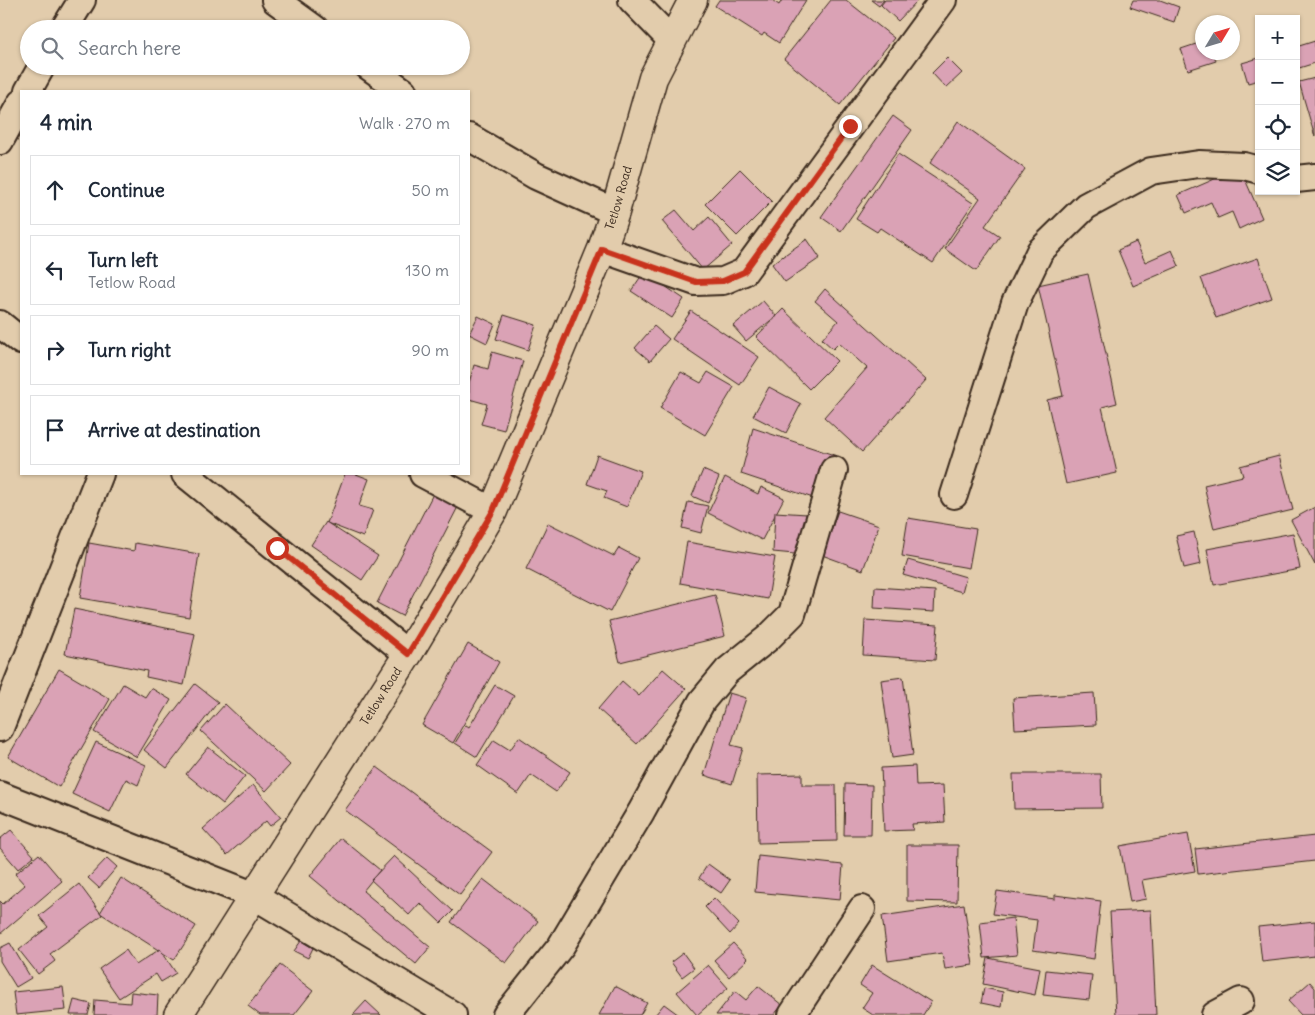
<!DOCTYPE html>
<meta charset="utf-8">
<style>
body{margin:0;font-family:Delius,sans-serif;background:#f6f6f7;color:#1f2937}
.controls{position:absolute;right:15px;top:15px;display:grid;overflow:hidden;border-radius:0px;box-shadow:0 1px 4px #0004}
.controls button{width:45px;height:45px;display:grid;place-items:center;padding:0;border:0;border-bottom:1px solid #e0e1e3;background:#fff;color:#1f2937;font:25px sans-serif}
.compass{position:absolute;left:1195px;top:15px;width:45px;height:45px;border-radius:50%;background:#fff;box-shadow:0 1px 4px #0004;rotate:52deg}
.stop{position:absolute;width:15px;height:15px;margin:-11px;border:4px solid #c8321e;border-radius:50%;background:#fff}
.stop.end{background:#c8321e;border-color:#fff;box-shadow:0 1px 5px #0008}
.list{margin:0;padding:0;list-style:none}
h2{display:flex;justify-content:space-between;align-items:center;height:65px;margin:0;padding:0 20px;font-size:21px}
h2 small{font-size:16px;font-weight:400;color:#747a83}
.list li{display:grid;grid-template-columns:32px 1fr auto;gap:15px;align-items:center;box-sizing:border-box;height:70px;margin:0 10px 10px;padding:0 10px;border:1px solid #e0e1e3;border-radius:0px}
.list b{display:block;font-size:19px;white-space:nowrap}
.list p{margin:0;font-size:16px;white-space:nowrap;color:#747a83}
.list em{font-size:16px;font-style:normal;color:#747a83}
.icon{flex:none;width:28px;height:28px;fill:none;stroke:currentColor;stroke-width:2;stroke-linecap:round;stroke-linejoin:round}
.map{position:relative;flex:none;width:1315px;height:1015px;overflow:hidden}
.search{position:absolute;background:#fff;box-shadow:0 1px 4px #0004;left:20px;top:20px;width:450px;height:55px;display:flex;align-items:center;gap:12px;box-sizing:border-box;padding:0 18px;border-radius:28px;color:#747a83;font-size:19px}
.panel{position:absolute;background:#fff;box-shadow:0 1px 4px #0004;left:20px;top:90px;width:450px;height:385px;border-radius:0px}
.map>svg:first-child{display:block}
</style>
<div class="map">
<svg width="1315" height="1015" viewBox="0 0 1315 1015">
<rect width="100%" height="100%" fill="#e2ccac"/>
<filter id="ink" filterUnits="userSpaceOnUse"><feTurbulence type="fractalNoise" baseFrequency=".02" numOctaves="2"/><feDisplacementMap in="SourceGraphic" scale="10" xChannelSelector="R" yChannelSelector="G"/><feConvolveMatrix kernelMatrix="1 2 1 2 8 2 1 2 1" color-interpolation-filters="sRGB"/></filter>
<g filter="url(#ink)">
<g fill="#daa2b5" stroke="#3b2a1e">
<polygon points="719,0 772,0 779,5 782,0 806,0 779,43 764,33 762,36 715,6"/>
<polygon points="831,0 846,0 894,38 840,105 784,59"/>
<polygon points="871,0 884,0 879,6"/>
<polygon points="885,0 918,0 898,21 881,5"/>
<polygon points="1133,0 1160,0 1179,7 1174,22 1130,7"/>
<polygon points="1315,41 1315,63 1296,69 1296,47"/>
<polygon points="1202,42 1202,52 1213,52 1216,61 1188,70 1181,49"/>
<polygon points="947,58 962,73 946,88 932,73"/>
<polygon points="1259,58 1259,80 1248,83 1242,63"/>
<polygon points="1315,78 1315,137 1299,82"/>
<polygon points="893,116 912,130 841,231 821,217"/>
<polygon points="958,121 1025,169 985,226 1000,236 976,271 945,249 980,198 930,163"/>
<polygon points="898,154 973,203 933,263 880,228 877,232 856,219"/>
<polygon points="1240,168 1262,218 1239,229 1232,212 1218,218 1211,202 1186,213 1178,195"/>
<polygon points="740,169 772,201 737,236 705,204"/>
<polygon points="676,210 694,231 709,217 732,245 703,270 662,221"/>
<polygon points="807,239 820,258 785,282 772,264"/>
<polygon points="1136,242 1145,262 1172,250 1179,266 1133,286 1118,250"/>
<polygon points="1258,258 1272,298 1216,318 1201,278"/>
<polygon points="644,272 684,299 672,318 631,291"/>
<polygon points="1088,274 1117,403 1102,407 1117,473 1066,484 1047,400 1063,396 1038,285"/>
<polygon points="825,289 926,380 862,452 824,417 867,368 839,343 833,349 822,339 838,321 815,301"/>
<polygon points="763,301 776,316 746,341 733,326"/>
<polygon points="783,309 837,361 809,389 756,337"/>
<polygon points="691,311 759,357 740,385 672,339"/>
<polygon points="504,315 536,325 528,350 496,339"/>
<polygon points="478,316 495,324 487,343 469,334"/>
<polygon points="654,326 669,339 650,361 635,348"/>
<polygon points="492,352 523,361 504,430 481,424 487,404 469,399 469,383 474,365 488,369"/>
<polygon points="681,372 701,383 708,372 734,387 705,435 660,408"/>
<polygon points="769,387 801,404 786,433 753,416"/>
<polygon points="753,428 837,456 822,501 741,474"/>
<polygon points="597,455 641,471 627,507 604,498 607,491 587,484"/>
<polygon points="1279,456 1293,510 1214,529 1204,485 1243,476 1240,466"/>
<polygon points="703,470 719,477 708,503 692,496"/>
<polygon points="345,474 356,474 369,479 359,506 373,510 363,537 327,523"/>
<polygon points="725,477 758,494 761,487 784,498 762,540 708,513"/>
<polygon points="435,490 460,503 402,616 377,603"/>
<polygon points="688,502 708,506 701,533 682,528"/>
<polygon points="1315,507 1315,565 1291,520"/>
<polygon points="838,511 879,525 863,570 822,555"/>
<polygon points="775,512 807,514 805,555 773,552"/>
<polygon points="908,518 976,529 969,568 902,556"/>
<polygon points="326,522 378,556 362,580 311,545"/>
<polygon points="548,523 614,556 619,548 638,558 610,612 526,569"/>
<polygon points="1194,532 1201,564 1184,568 1176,536"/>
<polygon points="1293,533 1300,569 1214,585 1207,549"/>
<polygon points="687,542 775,557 768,599 680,583"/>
<polygon points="89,543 134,551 135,543 199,554 189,617 80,598"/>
<polygon points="908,560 966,577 962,592 903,575"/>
<polygon points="875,587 935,591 934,612 874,608"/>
<polygon points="715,595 725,636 620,662 609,621"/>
<polygon points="74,609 195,634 184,685 146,677 147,671 65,654"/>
<polygon points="865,620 938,625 935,660 863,655"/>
<polygon points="468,644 499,662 453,743 422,725"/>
<polygon points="59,669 110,699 59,787 8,757"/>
<polygon points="663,669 686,689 637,744 598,709 622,681 639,696"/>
<polygon points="903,677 913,755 892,758 881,680"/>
<polygon points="123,684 145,697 151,688 171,700 137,757 94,732"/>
<polygon points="195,684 218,702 167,768 144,750"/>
<polygon points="495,685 514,696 477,757 455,743 466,725 469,727"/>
<polygon points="729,693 746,698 731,745 743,748 732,784 704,775"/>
<polygon points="1094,693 1096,725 1015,729 1013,698"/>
<polygon points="225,704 290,765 266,791 201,731"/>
<polygon points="519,737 570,772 556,792 531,775 518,794 477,765 494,740 510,750"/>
<polygon points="96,742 146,765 138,785 126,779 110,812 72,794"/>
<polygon points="208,747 245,776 223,804 186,774"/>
<polygon points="915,766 916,786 943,785 945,822 912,824 913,830 884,831 881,768"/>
<polygon points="377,767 492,852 460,895 345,810"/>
<polygon points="802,774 802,785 836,785 837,841 758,843 757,775"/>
<polygon points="1013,774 1101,774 1102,808 1014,809"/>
<polygon points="845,784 872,785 871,835 844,835"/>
<polygon points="253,785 281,817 270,826 266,821 227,855 203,829"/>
<polygon points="11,830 34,856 18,869 0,848 0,839"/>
<polygon points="1188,834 1195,871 1142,880 1146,899 1130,902 1120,846"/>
<polygon points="1315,836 1315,861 1198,874 1195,849"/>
<polygon points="341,838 380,870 363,891 430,947 416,964 310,876"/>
<polygon points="907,845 958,845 957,902 907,901"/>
<polygon points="39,854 62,881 0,934 0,901 3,904 25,885 15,874"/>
<polygon points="394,856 453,911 441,923 420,903 409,915 371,880"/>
<polygon points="758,856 843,865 840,900 755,892"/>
<polygon points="107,858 117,867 99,888 88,878"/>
<polygon points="708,864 730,880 721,893 699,878"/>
<polygon points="121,878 196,926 174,960 100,913"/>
<polygon points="483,879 538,921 506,963 451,922"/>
<polygon points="79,884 102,915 50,954 55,961 38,974 19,950 48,927 39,916"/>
<polygon points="997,891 1055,899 1055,895 1101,901 1094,959 1033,950 1037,920 993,914"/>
<polygon points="714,898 739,924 730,934 705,907"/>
<polygon points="964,904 973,965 945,969 942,953 888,961 882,916"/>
<polygon points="1151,910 1156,1015 1116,1015 1110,912"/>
<polygon points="1013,918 1017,955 984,958 980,922"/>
<polygon points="1315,921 1315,956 1262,962 1258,927"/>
<polygon points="301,941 313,948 308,958 294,951"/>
<polygon points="10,943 31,978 16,987 0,961 0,948"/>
<polygon points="733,943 748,959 729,977 714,960"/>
<polygon points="160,949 176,973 161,982 156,974 119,998 99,969 126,950 136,965"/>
<polygon points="683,953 694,968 682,977 671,962"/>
<polygon points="988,958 1040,968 1035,995 983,984"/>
<polygon points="280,965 313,991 294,1015 260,1015 248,1006"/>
<polygon points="708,965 728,988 697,1015 677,992"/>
<polygon points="872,965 931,1002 923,1015 873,1015 862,1008 872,993 860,985"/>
<polygon points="1046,970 1092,975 1089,1000 1043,995"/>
<polygon points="1310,982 1315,988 1315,1015 1301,1015 1288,1001"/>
<polygon points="615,986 647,1003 640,1015 599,1015"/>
<polygon points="758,986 782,1005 774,1015 716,1015 735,991 746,1000"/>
<polygon points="63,987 66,1010 16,1015 13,992"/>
<polygon points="984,988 1003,992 1001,1007 981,1003"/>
<polygon points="131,992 158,995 157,1015 94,1015 95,1000 130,1003"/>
<polygon points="74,1000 91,1004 88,1015 70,1015"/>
<polygon points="366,1001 381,1015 353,1015"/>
<polygon points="664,1004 679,1015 655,1015"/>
</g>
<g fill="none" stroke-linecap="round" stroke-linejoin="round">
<defs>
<g id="minor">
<polyline points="275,0 315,29"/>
<polyline points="632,0 671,40"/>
<polyline points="64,29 82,0"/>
<polyline points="368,66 403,91"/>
<polyline points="28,91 42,66"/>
<polyline points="469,137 536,176 615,212"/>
<polyline points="0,141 21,103"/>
<polyline points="1296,179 1315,177"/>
<polyline points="602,249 696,282 723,281 744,272 943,0"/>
<polyline points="0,324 21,341"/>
<polyline points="185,474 408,654"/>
<polyline points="423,474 493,511"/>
<polyline points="954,495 1015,303 1040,251 1086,206 1151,171 1199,164 1244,166 1259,170"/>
<polyline points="0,728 100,474"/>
<polyline points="0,795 253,895 453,1015"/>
<polyline points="506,1015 561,946 641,812 702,701 727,671 768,638 792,614 834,470"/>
<polyline points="792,1015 862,909"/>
<polyline points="1215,1015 1241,1001"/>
</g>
<g id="tertiary">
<path id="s1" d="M178,1015l230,-361 85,-143 109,-262 13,-37 38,-134 40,-78"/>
</g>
</defs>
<use href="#minor" stroke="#3b2a1e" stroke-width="30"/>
<use href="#tertiary" stroke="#3b2a1e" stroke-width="31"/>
<use href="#minor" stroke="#e2ccac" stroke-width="26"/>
<use href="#tertiary" stroke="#e2ccac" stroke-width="28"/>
</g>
</g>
<g fill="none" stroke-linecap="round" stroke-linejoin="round" filter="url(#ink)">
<polyline stroke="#c8321e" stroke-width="6" points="277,548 408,654 493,511 602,249 696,282 723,281 744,272 850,126"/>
</g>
<g text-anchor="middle" stroke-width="4" stroke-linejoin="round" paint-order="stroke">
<g font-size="12" fill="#3b2a1e" stroke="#e2ccac">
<text dy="4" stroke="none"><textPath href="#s1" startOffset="932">Tetlow Road</textPath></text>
<text dy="4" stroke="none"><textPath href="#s1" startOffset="378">Tetlow Road</textPath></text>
</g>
</g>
</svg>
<div class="controls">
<button>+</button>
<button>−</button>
<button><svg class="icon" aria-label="locate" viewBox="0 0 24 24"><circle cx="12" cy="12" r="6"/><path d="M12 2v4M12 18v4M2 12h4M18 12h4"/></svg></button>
<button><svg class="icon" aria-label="layers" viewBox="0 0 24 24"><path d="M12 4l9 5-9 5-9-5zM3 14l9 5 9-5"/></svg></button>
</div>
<svg class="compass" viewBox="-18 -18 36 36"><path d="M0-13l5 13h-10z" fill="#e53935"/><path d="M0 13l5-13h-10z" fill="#747a83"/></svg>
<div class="stop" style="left:277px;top:548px"></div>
<div class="stop end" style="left:850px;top:126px"></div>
<div class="search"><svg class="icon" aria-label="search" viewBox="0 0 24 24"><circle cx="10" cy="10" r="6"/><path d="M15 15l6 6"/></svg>Search here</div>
<section class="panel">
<h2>4 min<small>Walk · 270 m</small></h2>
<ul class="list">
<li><svg class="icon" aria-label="ahead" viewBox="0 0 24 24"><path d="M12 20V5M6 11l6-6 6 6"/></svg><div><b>Continue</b></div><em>50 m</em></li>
<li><svg class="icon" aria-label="left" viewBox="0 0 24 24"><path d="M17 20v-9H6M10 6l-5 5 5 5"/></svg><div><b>Turn left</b><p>Tetlow Road</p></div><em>130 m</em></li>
<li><svg class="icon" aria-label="right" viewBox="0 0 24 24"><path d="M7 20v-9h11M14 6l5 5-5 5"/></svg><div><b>Turn right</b></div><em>90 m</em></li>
<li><svg class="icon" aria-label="arrive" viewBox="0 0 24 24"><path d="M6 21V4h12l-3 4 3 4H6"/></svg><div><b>Arrive at destination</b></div></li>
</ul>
</section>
</div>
